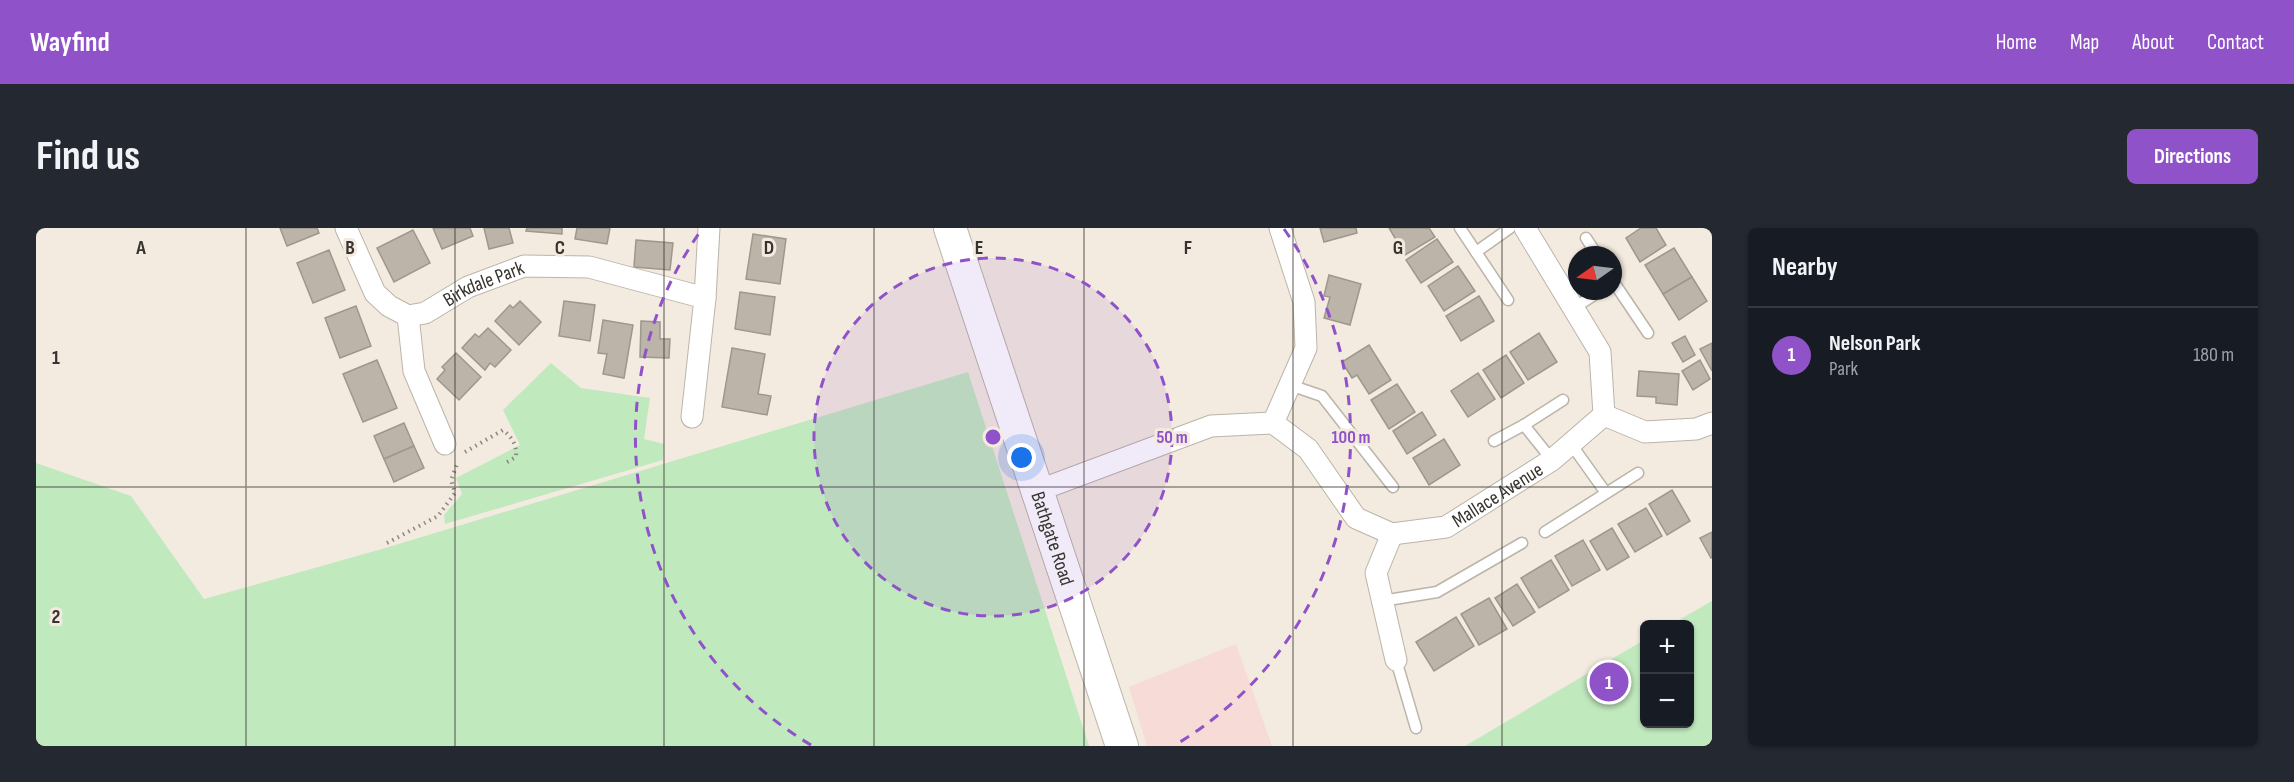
<!DOCTYPE html>
<meta charset="utf-8">
<style>
body{margin:0;font-family:"Sofia Sans Condensed",sans-serif;background:#242831;color:#f1f3f6}
.controls{position:absolute;right:18px;bottom:18px;display:grid;overflow:hidden;border-radius:9px;box-shadow:0 2px 4px #0004}
.controls button{width:54px;height:54px;display:grid;place-items:center;padding:0;border:0;border-bottom:2px solid #363941;background:#171b24;color:#f1f3f6;font:30px sans-serif}
.compass{position:absolute;left:1532px;top:18px;width:54px;height:54px;border-radius:50%;background:#171b24;box-shadow:0 2px 4px #0004;rotate:256deg}
.you{position:absolute;left:986px;top:230px;width:21px;height:21px;margin:-15px;border:4px solid #fff;border-radius:50%;background:#1a73e8;box-shadow:0 0 0 9px #1a73e833}
.badge{display:grid;place-items:center;width:39px;height:39px;border-radius:50%;background:#8f52c9;color:#fff;font-size:20px;font-weight:700}
.pin{position:absolute;translate:-50% -50%;border:3px solid #fff;box-shadow:0 2px 6px #0006}
.list{margin:0;padding:0;list-style:none}
h2{display:flex;justify-content:space-between;align-items:center;height:78px;margin:0;padding:0 24px;font-size:26px}
h2 small{font-size:20px;font-weight:400;color:#9ea1a6}
.list li{display:grid;grid-template-columns:39px 1fr auto;gap:18px;align-items:center;box-sizing:border-box;height:96px;padding:0 24px;border-top:2px solid #363941}
.list b{display:block;font-size:22px;white-space:nowrap}
.list p{margin:0;font-size:20px;white-space:nowrap;color:#9ea1a6}
.list em{font-size:20px;font-style:normal;color:#9ea1a6}
.map{position:relative;flex:none;width:1676px;height:518px;overflow:hidden;border-radius:9px}
header{display:flex;align-items:center;gap:36px;box-sizing:border-box;height:84px;padding:0 30px;background:#8f52c9;color:#fff}
header strong{font-size:28px}
nav{display:flex;gap:33px;margin-inline-start:auto;font-size:21px}
.intro{display:flex;align-items:center;justify-content:space-between;box-sizing:border-box;height:144px;padding:0 36px}
h1{margin:0;font-size:42px}
.button{padding:15px 27px;border-radius:9px;background:#8f52c9;color:#fff;font-size:21px;font-weight:700}
main{display:flex;gap:36px;padding:0 36px}
aside{flex:1;background:#171b24;border-radius:9px;box-shadow:0 2px 4px #0004}
.map>svg:first-child{display:block}
</style>
<header>
<strong>Wayfind</strong>
<nav><a>Home</a><a>Map</a><a>About</a><a>Contact</a></nav>
</header>
<div class="intro"><h1>Find us</h1><a class="button">Directions</a></div>
<main>
<div class="map">
<svg width="1676" height="518" viewBox="0 0 1676 518">
<rect width="100%" height="100%" fill="#f3ebdf"/>
<polygon fill="#f6dbd6" points="1200,416 1236,518 1111,518 1093,459"/>
<g fill="#c1e9be">
<polygon points="515,135 545,160 614,170 608,211 628,216 627,232 409,296 408,287 426,266 420,250 484,217 467,182"/>
<polygon points="932,144 1053,518 0,518 0,235 95,268 168,371 346,321"/>
<polygon points="1676,373 1676,518 1429,518 1608,412 1608,496 1654,496 1654,397 1636,396"/>
</g>
<g fill="#bcb4a9" stroke="#9e978c" stroke-width="1.5">
<polygon points="244,0 281,0 283,5 251,18"/>
<polygon points="397,0 434,0 437,8 406,21"/>
<polygon points="448,0 473,0 477,15 453,21"/>
<polygon points="491,0 526,0 526,6 490,3"/>
<polygon points="541,0 574,0 571,16 539,11"/>
<polygon points="1284,0 1320,0 1321,5 1288,14"/>
<polygon points="1353,0 1393,0 1399,9 1369,27"/>
<polygon points="1605,0 1620,0 1630,17 1604,34 1590,10"/>
<polygon points="377,2 394,35 358,54 341,20"/>
<polygon points="717,6 750,11 744,56 710,51"/>
<polygon points="1401,11 1417,34 1385,55 1370,32"/>
<polygon points="600,12 637,15 634,42 598,39"/>
<polygon points="1638,20 1656,49 1627,66 1609,37"/>
<polygon points="293,22 309,62 277,75 261,35"/>
<polygon points="1422,38 1439,63 1408,83 1392,58"/>
<polygon points="1293,47 1325,56 1314,97 1288,90 1294,69 1288,68"/>
<polygon points="1656,49 1671,73 1643,92 1627,66"/>
<polygon points="704,64 739,69 734,107 699,101"/>
<polygon points="1443,68 1458,93 1425,113 1410,88"/>
<polygon points="484,73 505,94 483,117 459,93 474,77 477,80"/>
<polygon points="528,73 559,77 554,113 523,108"/>
<polygon points="320,78 335,118 304,130 289,90"/>
<polygon points="567,92 597,97 588,150 567,146 571,126 562,125"/>
<polygon points="605,93 624,94 624,111 634,111 633,130 604,129"/>
<polygon points="452,100 475,122 459,139 454,135 449,142 426,120 439,106 443,109"/>
<polygon points="1503,105 1521,134 1492,152 1474,124"/>
<polygon points="1649,108 1659,127 1647,134 1636,115"/>
<polygon points="1676,115 1676,143 1664,121"/>
<polygon points="1333,117 1355,152 1333,166 1321,147 1316,150 1306,134"/>
<polygon points="696,120 729,126 722,166 735,168 731,187 686,179"/>
<polygon points="420,125 445,149 423,172 401,151 409,142 406,139"/>
<polygon points="1470,127 1488,155 1465,170 1447,142"/>
<polygon points="341,132 361,180 327,194 307,146"/>
<polygon points="1664,132 1674,151 1657,162 1646,143"/>
<polygon points="1603,143 1643,146 1641,177 1620,175 1620,169 1601,168"/>
<polygon points="1442,145 1459,171 1432,189 1415,163"/>
<polygon points="1361,156 1379,184 1353,201 1335,172"/>
<polygon points="1386,184 1400,207 1371,226 1357,203"/>
<polygon points="368,195 378,218 348,231 338,208"/>
<polygon points="1408,211 1424,237 1393,257 1377,230"/>
<polygon points="378,218 388,240 358,254 348,231"/>
<polygon points="1636,262 1654,293 1631,307 1613,276"/>
<polygon points="1610,280 1626,308 1599,324 1582,296"/>
<polygon points="1576,300 1593,329 1571,342 1554,313"/>
<polygon points="1676,304 1676,330 1675,330 1664,310"/>
<polygon points="1547,312 1564,342 1536,358 1519,328"/>
<polygon points="1515,332 1533,362 1503,380 1485,350"/>
<polygon points="1481,356 1499,384 1477,398 1459,370"/>
<polygon points="1453,370 1471,401 1443,417 1425,386"/>
<polygon points="1420,389 1438,418 1398,443 1380,414"/>
</g>
<g fill="none" stroke-linecap="round" stroke-linejoin="round">
<defs>
<g id="service">
<polyline points="1424,0 1472,72"/>
<polyline points="1550,10 1561,27"/>
<polyline points="1440,24 1474,0"/>
<polyline points="1577,53 1612,105"/>
<polyline points="1538,80 1564,63"/>
<polyline points="1254,157 1286,168 1357,259"/>
<polyline points="1488,197 1516,232"/>
<polyline points="1458,213 1488,197 1527,172"/>
<polyline points="1535,216 1570,265"/>
<polyline points="1509,304 1602,245"/>
<polyline points="1346,373 1401,364 1486,315"/>
<polyline points="1360,432 1380,500"/>
</g>
<g id="minor">
<path id="s1" d="M310,0l29,65 14,13 19,10 17,-3 43,-26 56,-21 65,1 116,31"/>
<polyline points="372,88 378,143 409,216"/>
<polyline points="1568,187 1609,204 1660,201 1676,195"/>
<polyline points="656,189 669,70 673,0"/>
<polyline points="1237,195 1270,120 1268,74 1244,0"/>
<path id="s2" d="M1001,263l174,-65 62,-3 35,26 48,69 36,16 54,-7 106,-67 52,-45 -4,-63 -75,-124"/>
<polyline points="1356,306 1340,345 1360,432"/>
</g>
<g id="primary">
<path id="s3" d="M914,0l172,518"/>
</g>
</defs>
<use href="#service" stroke="#bbb4a9" stroke-width="13"/>
<use href="#minor" stroke="#bbb4a9" stroke-width="23"/>
<use href="#primary" stroke="#bbb4a9" stroke-width="34"/>
<g stroke="#8c877f" stroke-width="4" stroke-dasharray="1.5 4.5" stroke-linecap="butt">
<path d="M429,224l38,-22c9,7 14,15 13,27l-9,5"/>
<polyline points="351,315 402,288 419,265 415,252 422,234"/>
</g>
<use href="#service" stroke="#fff" stroke-width="10"/>
<use href="#minor" stroke="#fff" stroke-width="21"/>
<use href="#primary" stroke="#fff" stroke-width="32"/>
</g>
<path fill="none" stroke="#37342f" stroke-width="1.5" stroke-opacity="0.55" d="M210,0v518M419,0v518M628,0v518M838,0v518M1048,0v518M1257,0v518M1466,0v518M0,259h1676"/>
<circle cx="957" cy="209" r="179" fill="#8f52c9" fill-opacity=".12"/>
<g fill="none" stroke="#8f52c9" stroke-width="3" stroke-dasharray="10 8">
<circle cx="957" cy="209" r="179"/>
<path d="M775 517A358 358 0 0 1 666 1M1248 1A358 358 0 0 1 1139 517"/>
</g>
<g text-anchor="middle" stroke-width="6" stroke-linejoin="round" paint-order="stroke">
<g font-size="20" fill="#37342f" stroke="#f3ebdf">
<text dy="7" stroke="none"><textPath href="#s1" startOffset="195">Birkdale Park</textPath></text>
<text dy="7" stroke="none"><textPath href="#s2" startOffset="530">Mallace Avenue</textPath></text>
<text dy="7" stroke="none"><textPath href="#s3" startOffset="327">Bathgate Road</textPath></text>
</g>
</g>
<g font-size="20" text-anchor="middle" font-weight="bold" fill="#37342f" stroke="#f3ebdf" stroke-width="6" stroke-linejoin="round" paint-order="stroke">
<text x="105" y="26">A</text>
<text x="314" y="26">B</text>
<text x="524" y="26">C</text>
<text x="733" y="26">D</text>
<text x="943" y="26">E</text>
<text x="1152" y="26">F</text>
<text x="1362" y="26">G</text>
<text x="20" y="136">1</text>
<text x="20" y="395">2</text>
</g>
<circle cx="957" cy="209" r="9" fill="#8f52c9" stroke="#f3ebdf" stroke-width="3"/>
<g font-size="18" text-anchor="middle" font-weight="bold" fill="#8f52c9" stroke="#f3ebdf" stroke-width="6" stroke-linejoin="round" paint-order="stroke">
<text x="1136" y="215">50 m</text>
<text x="1315" y="215">100 m</text>
</g>
</svg>
<div class="controls">
<button>+</button>
<button>−</button>
</div>
<svg class="compass" viewBox="-18 -18 36 36"><path d="M0-13l5 13h-10z" fill="#e53935"/><path d="M0 13l5-13h-10z" fill="#9ea1a6"/></svg>
<div class="you"></div>
<div class="pin badge" style="left:1573px;top:454px">1</div>
</div>
<aside>
<h2>Nearby<small></small></h2>
<ul class="list">
<li><span class="badge">1</span><div><b>Nelson Park</b><p>Park</p></div><em>180 m</em></li>
</ul>
</aside>
</main>
